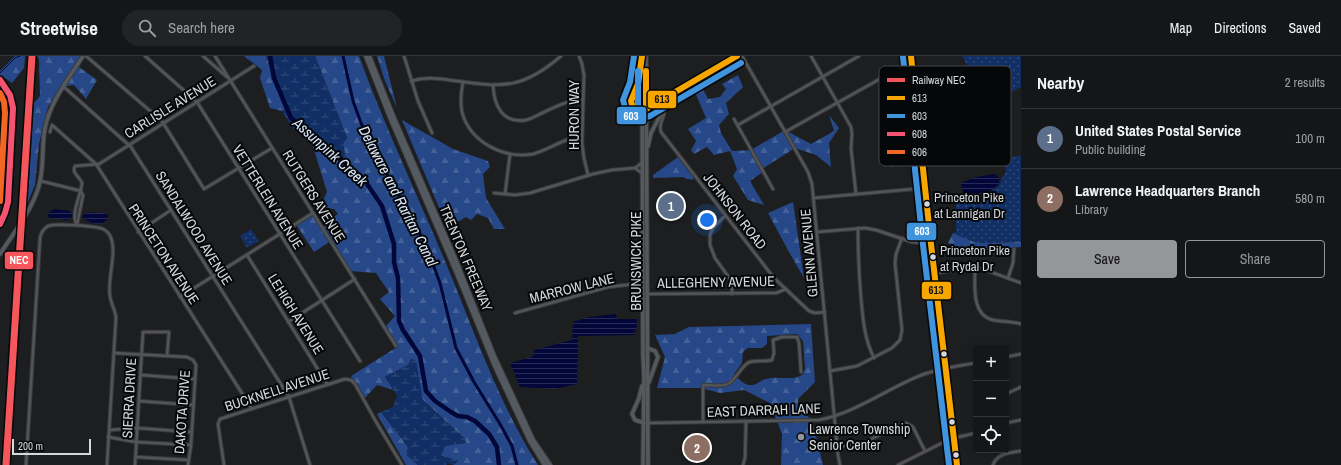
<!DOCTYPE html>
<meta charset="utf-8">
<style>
body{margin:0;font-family:"Archivo Narrow",sans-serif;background:#222325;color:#f1f3f6}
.controls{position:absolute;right:12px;bottom:12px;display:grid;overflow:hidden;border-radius:4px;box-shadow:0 2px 10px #0003}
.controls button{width:36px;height:36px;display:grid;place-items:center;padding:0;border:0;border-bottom:1px solid #343537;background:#151618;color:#f1f3f6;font:20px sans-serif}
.scale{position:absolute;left:12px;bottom:10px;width:79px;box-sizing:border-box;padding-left:4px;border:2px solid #d5d7da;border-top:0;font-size:11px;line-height:14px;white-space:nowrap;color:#d5d7da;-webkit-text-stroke:3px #060709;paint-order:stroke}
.you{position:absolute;left:707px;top:164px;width:14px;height:14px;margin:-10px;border:3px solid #fff;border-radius:50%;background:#1a73e8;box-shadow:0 0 0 6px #1a73e833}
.badge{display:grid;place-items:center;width:26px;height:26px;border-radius:50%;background:#949699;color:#fff;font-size:13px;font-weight:700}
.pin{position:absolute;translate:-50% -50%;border:2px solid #fff;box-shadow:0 1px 4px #0006}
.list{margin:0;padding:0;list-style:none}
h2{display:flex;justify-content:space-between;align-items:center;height:52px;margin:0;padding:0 16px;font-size:17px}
h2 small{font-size:13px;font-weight:400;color:#9d9fa2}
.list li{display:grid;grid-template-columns:26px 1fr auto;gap:12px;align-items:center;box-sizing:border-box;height:60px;padding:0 16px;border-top:1px solid #343537}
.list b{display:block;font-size:15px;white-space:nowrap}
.list p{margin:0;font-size:13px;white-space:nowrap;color:#9d9fa2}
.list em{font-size:13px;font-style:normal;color:#9d9fa2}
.actions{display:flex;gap:8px;padding:12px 16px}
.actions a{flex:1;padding:9px 0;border:1px solid #949699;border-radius:4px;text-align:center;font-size:14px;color:#949699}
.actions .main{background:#949699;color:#111}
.icon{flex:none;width:22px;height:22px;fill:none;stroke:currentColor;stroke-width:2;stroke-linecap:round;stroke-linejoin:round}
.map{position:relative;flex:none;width:1021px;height:409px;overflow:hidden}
header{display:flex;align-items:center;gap:24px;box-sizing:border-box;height:56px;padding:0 20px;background:#151618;border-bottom:1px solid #343537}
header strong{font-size:19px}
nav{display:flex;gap:22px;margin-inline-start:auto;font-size:14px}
.search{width:280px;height:36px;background:#222325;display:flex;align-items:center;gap:10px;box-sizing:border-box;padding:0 14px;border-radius:22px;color:#9d9fa2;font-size:15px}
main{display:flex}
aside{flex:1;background:#151618}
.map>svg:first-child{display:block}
</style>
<header>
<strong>Streetwise</strong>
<div class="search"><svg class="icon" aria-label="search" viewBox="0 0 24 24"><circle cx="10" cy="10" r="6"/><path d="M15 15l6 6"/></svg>Search here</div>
<nav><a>Map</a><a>Directions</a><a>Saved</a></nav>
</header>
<main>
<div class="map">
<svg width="1021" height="409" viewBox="0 0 1021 409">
<defs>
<pattern id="forest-firs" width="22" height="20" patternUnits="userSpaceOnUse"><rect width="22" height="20" fill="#264888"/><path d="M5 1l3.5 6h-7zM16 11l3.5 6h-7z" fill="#456298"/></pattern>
<pattern id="wetland-marsh" width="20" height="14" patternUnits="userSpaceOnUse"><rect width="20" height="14" fill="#112e65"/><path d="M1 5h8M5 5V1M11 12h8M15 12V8" fill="none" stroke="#334c7a"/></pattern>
<pattern id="park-dots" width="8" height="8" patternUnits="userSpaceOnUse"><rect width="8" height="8" fill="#112e65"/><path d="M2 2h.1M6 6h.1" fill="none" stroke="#334c7a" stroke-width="1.8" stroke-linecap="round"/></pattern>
<pattern id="water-rules" width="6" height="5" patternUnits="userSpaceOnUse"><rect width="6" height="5" fill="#030638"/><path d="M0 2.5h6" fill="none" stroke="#272a54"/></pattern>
</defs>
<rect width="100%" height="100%" fill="#1c1e20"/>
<g fill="url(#forest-firs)" fill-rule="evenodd">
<polygon points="15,0 25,0 24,12 12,27 1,19 0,20 0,15"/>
<polygon points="37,0 84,0 79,11 97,24 86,43 74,29 61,31 48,51 39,88 35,129 27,148 34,47 40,40 39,3"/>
<polygon points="244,0 266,0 285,54 282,55 270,52 260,22 262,14"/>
<path d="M315,0h44c26,71 59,140 88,210 28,67 52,138 91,199h-85l5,-4 -17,-5 4,-11 20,-2v-4l-42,-39 -15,-35 -23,12 9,13 -17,-5 -13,14 -13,-23 46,-29 -11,-21 9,-10 -15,-17 9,-7 -13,-19 -26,-2 -19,-30 -17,11 -19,-29 18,-11 9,14 16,-12 -4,-5 -14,-2 7,-15 -17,-55c14,3 14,7 22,17 3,5 10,10 15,12l-4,-23 4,-5z"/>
<polygon points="377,0 384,0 397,52 385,25"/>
<polygon points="738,19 743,31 726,47 729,58 719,69 721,77 732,95 751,94 785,74 811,88 834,75 829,59 839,72 829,87 831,111 816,99 795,92 762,113 763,116 750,125 764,149 748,144 733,120 737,113 730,95 714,99 707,91 694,98 691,94 696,85 688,73 706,62 694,34 696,30 700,27 708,43 720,41 726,33 722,28"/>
<polygon points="402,64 453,93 488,105 490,111 483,118 486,142 505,173 494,173 488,162 477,158 471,164 466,161 449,171 448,173"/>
<polygon points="678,101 694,122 692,124 682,121 653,122 653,119"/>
<polygon points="793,146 804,222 789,196 768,157"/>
<polygon points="953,177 977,187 1021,186 1021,191 1003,193 1002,198 961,196 948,187"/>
<path d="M811,268l4,58 -17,17v11l12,8 4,9 9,38h-42l1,-31 -12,-31 -26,-13 -24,3 -19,-5h-44l8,-31 -10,-22 20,-1 14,-7zM797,278l6,7 2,27 -2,6c-10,8 -25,1 -37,5 -6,1 -9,7 -17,6 -6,-1 -11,-7 -15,-11l8,-11 1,-11 5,-4h14l5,-4v-8z"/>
<polygon points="381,356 408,391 407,399 418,409 406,409 377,358"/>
</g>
<g fill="url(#wetland-marsh)">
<polygon points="266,0 315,0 347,82 343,87 347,111 332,99 326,89 317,83 310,81 293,73 282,55 285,54"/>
<polygon points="411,303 416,304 423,344 465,383 466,387 445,390 441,400 458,404 453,409 447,407 447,409 418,409 407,399 408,391 381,356 393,351 397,340 385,321 408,309"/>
</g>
<g fill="url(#park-dots)">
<polygon points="962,0 1021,0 1021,31 995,44 978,29"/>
<polygon points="1021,99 1021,186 977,187 953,177 956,176 956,148 967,141 981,140 999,130 1002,122 1006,116 1004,103"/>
<polygon points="251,173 259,185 247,192 240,180"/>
</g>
<g fill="url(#water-rules)">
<path d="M995,118l4,4v6c-10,10 -21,12 -34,12l-2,-4 -2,-9 15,-6z"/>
<polygon points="55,153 70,155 73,160 67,164 49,162 48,160 49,156"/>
<path d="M88,156l15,1 5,2v4c-7,8 -20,5 -26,-3z"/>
<polygon points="616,258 617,263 637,263 637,270 634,279 578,280 577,328 555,333 520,331 510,307 532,301 534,299 534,294 572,284 573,266 589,261"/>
</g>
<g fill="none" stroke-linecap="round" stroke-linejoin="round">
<polyline stroke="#030638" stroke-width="1" points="0,17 15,2 20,0"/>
<polyline stroke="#030638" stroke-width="3" points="343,0 353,45 361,67 376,99 417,171 428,195 440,227 456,292 474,326 500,368 512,390 517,409"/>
<polyline stroke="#030638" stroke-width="4.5" points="270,0 274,22 291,62 363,122 382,150 394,188 394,206 398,222 399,265 403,274 420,300 426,335 435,345 451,356 458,360 467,361 475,365 489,378 497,391 499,409"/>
<defs>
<g id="minor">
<polyline points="86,0 162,65 204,133 272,92"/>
<polyline points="145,0 197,46 360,305"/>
<polyline points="203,0 227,21"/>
<polyline points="215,0 396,290"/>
<polyline points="404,0 418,45 432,77"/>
<polyline points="579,0 582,8 584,19 582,87 584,102 588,119"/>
<polyline points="742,0 808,116 812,128 838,399 840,409"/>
<polyline points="811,0 851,71 852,78 851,92 856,138"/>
<path d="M411,25c16,-5 30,-2 46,0 47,7 67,7 104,-25"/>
<path d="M463,26c-2,10 -3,20 -1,30 8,30 41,47 71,42 12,-3 22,-10 34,-14 4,-2 10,-1 15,-1"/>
<path d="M493,29c1,20 9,39 33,35 5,-1 10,-4 14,-6 15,-7 27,-14 43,-14"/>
<polyline points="64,31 131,91 289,341 310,409"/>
<path d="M661,44c9,18 -4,19 0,32l113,146 35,33 6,2 10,-1"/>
<polyline points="646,53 737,0"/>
<polyline points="734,63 773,133"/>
<polyline points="738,69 859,0"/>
<polyline points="50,76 52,69 96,108 252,353"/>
<polyline points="785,76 912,5"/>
<path d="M893,109c-1,-12 -8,-33 6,-39 6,-2 13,-2 19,-2"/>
<polyline points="635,112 643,118"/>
<polyline points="41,125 81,135"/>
<polyline points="494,137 515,139 530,137 593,118 612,114 635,112 643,106"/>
<polyline points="505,138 510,98"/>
<polyline points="814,142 925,132"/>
<polyline points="725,160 713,172 710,179 710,189 715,202 730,223 732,228 732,238"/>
<path d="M77,169c-7,-10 4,-30 5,-42 -2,-6 -11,-10 -7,-17l24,-2 155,-98"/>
<polyline points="77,169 83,139 81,136"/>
<path d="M858,172c0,23 1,47 3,70 2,21 3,40 13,60"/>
<polyline points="138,176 171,154"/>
<polyline points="817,176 865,172 876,174 912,186 931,188"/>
<polyline points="247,199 327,328"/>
<path d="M975,212c0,17 -4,47 18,52 9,2 19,1 28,4"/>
<polyline points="935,217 972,212 980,212 1021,227"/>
<polyline points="1008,222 1013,207 1014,193"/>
<polyline points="635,228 643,234"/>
<polyline points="647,238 776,237 786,233"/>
<polyline points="180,241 313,157"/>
<polyline points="515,257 608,231 635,228 643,220"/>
<polyline points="288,266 355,223"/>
<polyline points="114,297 187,301 193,304 196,309 191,389 188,409"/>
<polyline points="1006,301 1021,298"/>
<polyline points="830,315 857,310 892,292 900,284 902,274 895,207 896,198 902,182"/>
<polyline points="141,319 194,323"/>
<polyline points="1006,338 1021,331"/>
<polyline points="139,345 193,349"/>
<path d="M703,366v-37c8,0 19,2 25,-1 9,-5 14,-20 22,-22 7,-2 15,0 22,-2l2,-7 -1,-13 9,-3h15l2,6 2,29"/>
<path d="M648,367l171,-3c36,-7 66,-30 100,-44 18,-7 38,-10 57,-13"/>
<polyline points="1006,367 1021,364"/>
<polyline points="109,374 137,372 191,376"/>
<polyline points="108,381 136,386 191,389"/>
<polyline points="837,391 863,387 902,368 906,367 913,371 925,395"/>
<polyline points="136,401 189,404"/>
<path d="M26,409l14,-227c1,-5 3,-9 8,-12 8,-3 48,0 55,3 4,2 7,6 8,9 6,15 -4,42 -1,58 1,8 5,14 6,21l-9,148"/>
<polyline points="135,409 143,276 169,276 167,300"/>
<polyline points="224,409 218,368 220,363 345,323 351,324 355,328 375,364 402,409"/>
<polyline points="743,409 745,402 746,366"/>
<polyline points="898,409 950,383 976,377"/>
<path d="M993,409c4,-12 17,-12 28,-14"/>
</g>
<g id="major">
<polyline points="642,0 643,298 644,321 643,409"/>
<polyline points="646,0 648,409"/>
<polyline points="911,0 931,188 957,409"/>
<path d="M640,16l-2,12 -7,17c0,7 5,10 11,10"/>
<path d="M0,24c9,10 13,20 13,33l-5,89 -3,11 -5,11"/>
<polyline points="648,90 651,77 661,58 660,53 656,47"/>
<path d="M0,198c13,-20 31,-43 38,-65 7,-20 3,-41 7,-61 5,-26 24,-50 38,-72"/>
<polyline points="647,292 655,295 658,301 649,326"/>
<polyline points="642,330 639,342 632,358 635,364 644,367"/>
</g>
<g id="highway">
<polyline points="366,0 390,61 456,215 495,310 530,385 545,409"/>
<polyline points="369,0 393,60 456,205 494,300 533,384 550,409"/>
</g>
</defs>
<use href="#minor" stroke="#38393b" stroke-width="4.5"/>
<use href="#major" stroke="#38393b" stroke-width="5.5"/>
<use href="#highway" stroke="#38393b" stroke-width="6"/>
<use href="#minor" stroke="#535457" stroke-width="2.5"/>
<use href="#major" stroke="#55595e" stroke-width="3.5"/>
<use href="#highway" stroke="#555a61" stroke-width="4"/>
<defs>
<g id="bus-1">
<polyline points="642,0 638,28 631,45 633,52 640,55 646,53 737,0"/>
<polyline points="911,0 931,188 957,409"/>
<polyline points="646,15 646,53"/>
</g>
<g id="bus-2">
<polyline points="634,0 630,26 623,44 627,58 639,63 650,60 741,7"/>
<polyline points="903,1 923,189 949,409"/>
<polyline points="638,15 638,53"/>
</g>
<polyline id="bus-3" points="0,24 10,39 13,52 8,146 5,157 0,168"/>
<polyline id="bus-4" points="0,37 4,46 5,57 0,145"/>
</defs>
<use href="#bus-1" stroke="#060709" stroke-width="9"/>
<use href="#bus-2" stroke="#060709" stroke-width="9"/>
<use href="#bus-3" stroke="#060709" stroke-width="9"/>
<use href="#bus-4" stroke="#060709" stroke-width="9"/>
<use href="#bus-1" stroke="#f7a600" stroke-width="6"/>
<use href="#bus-2" stroke="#4094de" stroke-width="6"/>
<use href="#bus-3" stroke="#f65372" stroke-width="6"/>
<use href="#bus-4" stroke="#f26522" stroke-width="6"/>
<defs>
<polyline id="rail-1" points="6,409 32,0"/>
</defs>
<use href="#rail-1" stroke="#060709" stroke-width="10"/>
<use href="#rail-1" stroke="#f5565c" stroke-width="7"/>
</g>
<g fill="#d5d7da" stroke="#060709" stroke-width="1.5">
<circle cx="927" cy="148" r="3.5"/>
<circle cx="933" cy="201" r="3.5"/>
<circle cx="944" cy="298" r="3.5"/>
<circle cx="952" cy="366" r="3.5"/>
<circle cx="956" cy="399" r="3.5"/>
</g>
<circle fill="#949699" stroke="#060709" stroke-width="1.5" cx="801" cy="381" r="4"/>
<g text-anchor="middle" stroke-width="4" stroke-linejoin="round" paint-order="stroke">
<g font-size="13" fill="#d5d7da" stroke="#060709" text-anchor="start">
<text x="934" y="146">Princeton Pike<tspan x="934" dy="16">at Lannigan Dr</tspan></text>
<text x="940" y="199">Princeton Pike<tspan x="940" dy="16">at Rydal Dr</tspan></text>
</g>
<g font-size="14" fill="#d5d7da" stroke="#060709">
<text transform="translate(170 51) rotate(-32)" y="5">CARLISLE AVENUE</text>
<text transform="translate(574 59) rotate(-90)" y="5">HURON WAY</text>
<text transform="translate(314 140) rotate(58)" y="5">RUTGERS AVENUE</text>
<text transform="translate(268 141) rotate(58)" y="5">VETTERLEIN AVENUE</text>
<text transform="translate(735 155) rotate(52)" y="5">JOHNSON ROAD</text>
<text transform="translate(194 172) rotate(58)" y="5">SANDALWOOD AVENUE</text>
<text transform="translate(809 197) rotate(-95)" y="5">GLENN AVENUE</text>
<text transform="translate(164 198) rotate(57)" y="5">PRINCETON AVENUE</text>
<text transform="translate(466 202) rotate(67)" y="5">TRENTON FREEWAY</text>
<text transform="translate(636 205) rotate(-90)" y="5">BRUNSWICK PIKE</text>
<text transform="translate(716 226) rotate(-1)" y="5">ALLEGHENY AVENUE</text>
<text transform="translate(572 232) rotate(-14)" y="5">MARROW LANE</text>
<text transform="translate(296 258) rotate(58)" y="5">LEHIGH AVENUE</text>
<text transform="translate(277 334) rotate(-18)" y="5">BUCKNELL AVENUE</text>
<text transform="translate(129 342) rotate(-87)" y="5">SIERRA DRIVE</text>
<text transform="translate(764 354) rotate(-2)" y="5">EAST DARRAH LANE</text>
<text transform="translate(182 356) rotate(-86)" y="5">DAKOTA DRIVE</text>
</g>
<g font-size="14" fill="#d5d7da" stroke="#060709" text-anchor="start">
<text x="809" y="378">Lawrence Township<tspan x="809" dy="16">Senior Center</tspan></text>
</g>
<g font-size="15" font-style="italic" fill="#d9e5fa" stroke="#060709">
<text transform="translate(330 96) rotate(42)" y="5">Assunpink Creek</text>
<text transform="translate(398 140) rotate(63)" y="5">Delaware and Raritan Canal</text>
</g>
</g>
<rect x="879" y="10" width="132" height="100" rx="6" fill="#060709" stroke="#444548" stroke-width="1"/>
<rect x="887" y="22" width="18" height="4" fill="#f5565c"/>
<rect x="887" y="40" width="18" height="4" fill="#f7a600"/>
<rect x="887" y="58" width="18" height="4" fill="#4094de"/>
<rect x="887" y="76" width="18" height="4" fill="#f65372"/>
<rect x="887" y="94" width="18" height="4" fill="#f26522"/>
<g font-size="11" fill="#d5d7da">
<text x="912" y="28">Railway NEC</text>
<text x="912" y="46">613</text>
<text x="912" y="64">603</text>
<text x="912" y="82">608</text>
<text x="912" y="100">606</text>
</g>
<g stroke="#060709" stroke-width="1.5">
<rect x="647" y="34" width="30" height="19" rx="4" fill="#f7a600"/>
<rect x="616" y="50" width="31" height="19" rx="4" fill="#4094de"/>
<rect x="906" y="166" width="31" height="19" rx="4" fill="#4094de"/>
<rect x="4" y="195" width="30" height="19" rx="4" fill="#f5565c"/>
<rect x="921" y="225" width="31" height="19" rx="4" fill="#f7a600"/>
</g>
<g font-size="11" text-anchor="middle" font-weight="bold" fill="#fff">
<text x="631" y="64">603</text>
<text x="922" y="179">603</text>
<text x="19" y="208">NEC</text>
</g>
<g font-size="11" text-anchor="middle" font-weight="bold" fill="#111">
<text x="662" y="47">613</text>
<text x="936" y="238">613</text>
</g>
</svg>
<div class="controls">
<button>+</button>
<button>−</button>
<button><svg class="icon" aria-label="locate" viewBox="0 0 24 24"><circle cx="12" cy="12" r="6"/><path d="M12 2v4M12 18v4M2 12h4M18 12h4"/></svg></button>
</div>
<div class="scale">200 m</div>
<div class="you"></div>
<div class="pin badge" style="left:671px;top:150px;background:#5c6f8a">1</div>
<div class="pin badge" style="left:697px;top:392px;background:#8d6e63">2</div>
</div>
<aside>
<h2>Nearby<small>2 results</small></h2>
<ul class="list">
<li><span class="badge" style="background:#5c6f8a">1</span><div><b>United States Postal Service</b><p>Public building</p></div><em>100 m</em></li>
<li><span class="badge" style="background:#8d6e63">2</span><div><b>Lawrence Headquarters Branch</b><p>Library</p></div><em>580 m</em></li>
</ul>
<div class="actions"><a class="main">Save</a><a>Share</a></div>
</aside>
</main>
